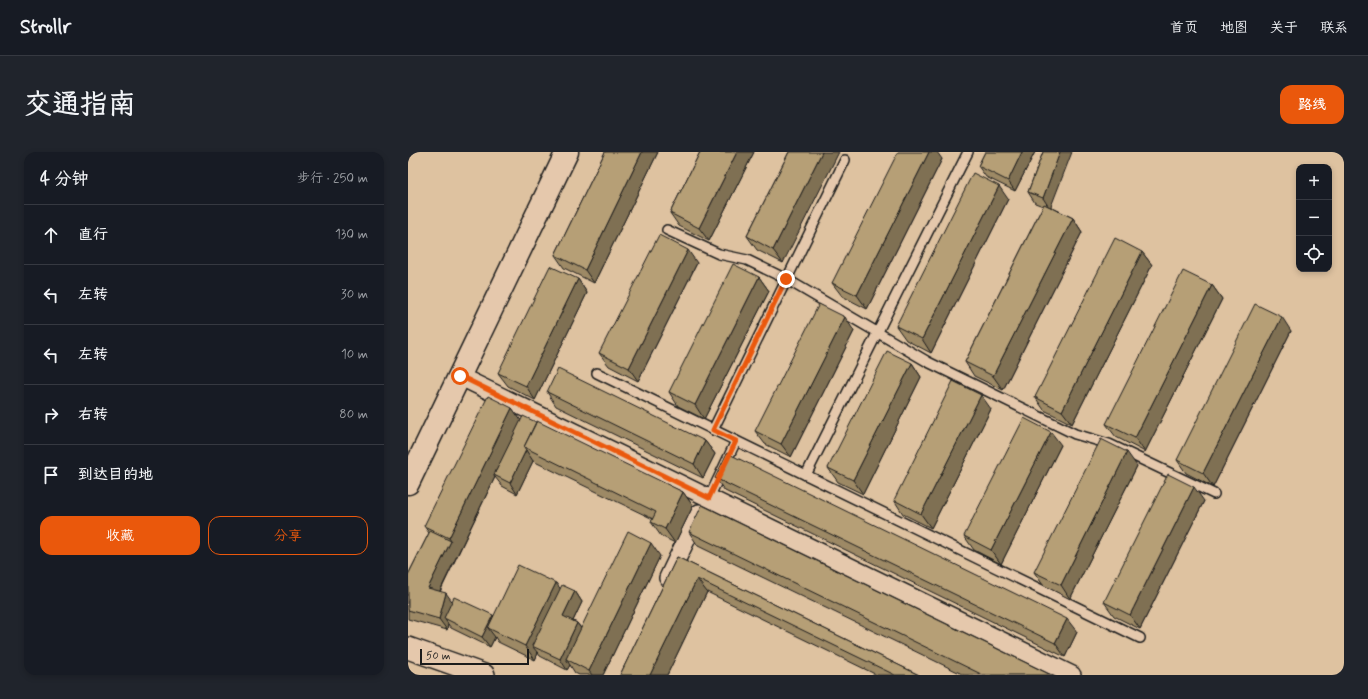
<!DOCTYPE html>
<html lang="zh">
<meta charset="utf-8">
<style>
body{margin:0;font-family:Mynerve,"LXGW WenKai TC",sans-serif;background:#20242c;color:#f1f3f6}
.controls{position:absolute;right:12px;top:12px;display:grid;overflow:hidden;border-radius:8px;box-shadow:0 2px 6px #0003}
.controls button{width:36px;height:36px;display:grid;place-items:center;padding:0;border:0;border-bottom:1px solid #363941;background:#171b24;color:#f1f3f6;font:20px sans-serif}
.scale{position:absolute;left:12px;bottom:10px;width:109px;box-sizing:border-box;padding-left:4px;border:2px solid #1c1c1c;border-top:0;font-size:11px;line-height:14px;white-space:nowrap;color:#1c1c1c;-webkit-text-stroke:3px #e5c8ac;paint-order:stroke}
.stop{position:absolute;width:12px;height:12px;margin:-9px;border:3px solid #ea580c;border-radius:50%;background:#fff}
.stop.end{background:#ea580c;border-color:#fff;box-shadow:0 1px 4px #0008}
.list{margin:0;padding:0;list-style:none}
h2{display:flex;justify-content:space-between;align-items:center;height:52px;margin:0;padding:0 16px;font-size:17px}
h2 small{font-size:13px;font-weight:400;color:#9ea1a6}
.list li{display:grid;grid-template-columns:26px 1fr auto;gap:12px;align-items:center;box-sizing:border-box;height:60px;padding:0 16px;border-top:1px solid #363941}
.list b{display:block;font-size:15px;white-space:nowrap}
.list em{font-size:13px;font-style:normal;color:#9ea1a6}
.actions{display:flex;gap:8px;padding:12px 16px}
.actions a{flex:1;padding:9px 0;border:1px solid #ea580c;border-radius:12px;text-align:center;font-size:14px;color:#ea580c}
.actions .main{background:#ea580c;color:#fff}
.icon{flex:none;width:22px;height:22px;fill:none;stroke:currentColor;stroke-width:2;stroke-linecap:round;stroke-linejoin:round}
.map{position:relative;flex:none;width:936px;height:523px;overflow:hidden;border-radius:12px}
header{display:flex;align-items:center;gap:24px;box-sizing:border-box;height:56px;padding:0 20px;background:#171b24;border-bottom:1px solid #363941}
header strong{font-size:19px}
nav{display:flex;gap:22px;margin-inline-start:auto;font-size:14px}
.intro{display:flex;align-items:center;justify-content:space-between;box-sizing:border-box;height:96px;padding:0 24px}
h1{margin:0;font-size:28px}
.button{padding:10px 18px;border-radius:12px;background:#ea580c;color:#fff;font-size:14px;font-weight:700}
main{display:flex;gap:24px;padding:0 24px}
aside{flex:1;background:#171b24;border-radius:12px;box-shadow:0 2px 6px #0003}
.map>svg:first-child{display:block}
</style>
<header>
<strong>Strollr</strong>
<nav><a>首页</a><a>地图</a><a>关于</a><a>联系</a></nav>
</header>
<div class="intro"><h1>交通指南</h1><a class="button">路线</a></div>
<main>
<aside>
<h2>4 分钟<small>步行 · 250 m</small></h2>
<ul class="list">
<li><svg class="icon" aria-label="ahead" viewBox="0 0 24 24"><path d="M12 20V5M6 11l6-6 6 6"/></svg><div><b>直行</b></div><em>130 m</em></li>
<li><svg class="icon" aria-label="left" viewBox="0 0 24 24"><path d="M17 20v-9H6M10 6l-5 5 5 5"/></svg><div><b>左转</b></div><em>30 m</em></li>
<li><svg class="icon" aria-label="left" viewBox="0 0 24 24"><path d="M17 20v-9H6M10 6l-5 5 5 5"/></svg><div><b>左转</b></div><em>10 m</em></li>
<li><svg class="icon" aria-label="right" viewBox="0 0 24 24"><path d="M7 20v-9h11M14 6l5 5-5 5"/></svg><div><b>右转</b></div><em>80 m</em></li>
<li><svg class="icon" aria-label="arrive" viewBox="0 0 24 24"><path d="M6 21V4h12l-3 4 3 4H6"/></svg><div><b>到达目的地</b></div></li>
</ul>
<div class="actions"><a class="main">收藏</a><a>分享</a></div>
</aside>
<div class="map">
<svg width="936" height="523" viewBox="0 0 936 523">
<rect width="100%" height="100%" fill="#dec2a0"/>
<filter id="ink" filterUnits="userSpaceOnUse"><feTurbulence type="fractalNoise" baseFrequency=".025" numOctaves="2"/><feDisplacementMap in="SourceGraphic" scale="8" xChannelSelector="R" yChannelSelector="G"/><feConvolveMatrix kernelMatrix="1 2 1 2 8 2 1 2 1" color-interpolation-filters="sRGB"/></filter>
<g filter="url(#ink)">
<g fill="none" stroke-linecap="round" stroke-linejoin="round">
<defs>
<g id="service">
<polyline points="259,78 311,102 339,108 378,127 520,210 667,282 701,292 806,342"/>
<polyline points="189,221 732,486"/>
<polyline points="305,278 437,8"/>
<polyline points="398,323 560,0"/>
<polyline points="301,346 328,289"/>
</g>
<g id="minor">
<polyline points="51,224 664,523"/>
<polyline points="260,426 291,361"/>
</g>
<polyline id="tertiary" points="0,496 76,523"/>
<polyline id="secondary" points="0,331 159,0"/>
</defs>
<use href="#service" stroke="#1c1c1c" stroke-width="12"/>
<use href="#minor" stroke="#1c1c1c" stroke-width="20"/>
<use href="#tertiary" stroke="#1c1c1c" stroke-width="24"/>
<use href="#secondary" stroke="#1c1c1c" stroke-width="25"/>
<use href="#service" stroke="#e5c8ac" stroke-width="9"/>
<use href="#minor" stroke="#e5c8ac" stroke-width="17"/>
<use href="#tertiary" stroke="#e5c8ac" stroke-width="21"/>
<use href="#secondary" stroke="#e5c8ac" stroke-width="22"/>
</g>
<g fill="#9d8965" stroke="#1c1c1c">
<polygon points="197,0 250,0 186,131 156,116 147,103"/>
<polygon points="292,0 346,0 301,89 271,74 262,61"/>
<polygon points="381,0 375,111 349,98 339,84"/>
<polygon points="577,0 627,0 607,39 578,25 570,14"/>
<polygon points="635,0 643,55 665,66 674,80 595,238 566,224 557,210 635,54 627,51 620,40"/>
<polygon points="534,7 459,157 434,144 424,131"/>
<polygon points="600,47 523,201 498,188 488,174"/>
<polygon points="734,100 744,113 664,272 636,258 627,245"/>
<polygon points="289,111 230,229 201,214 191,201"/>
<polygon points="351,125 361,139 296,267 270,254 261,240"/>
<polygon points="170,127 179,141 127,248 100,234 90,221"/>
<polygon points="804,133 814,147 737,300 708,285 698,272"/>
<polygon points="446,179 383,305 357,292 347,279"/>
<polygon points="883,179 805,335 778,321 769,308"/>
<polygon points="504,211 513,225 455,342 430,330 420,316"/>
<polygon points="139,240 297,289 307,302 295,326 148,254"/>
<polygon points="104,256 113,269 275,340 285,354 267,391 253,384 243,370 245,367 125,309 109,342 94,334 87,325 32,440 44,449 85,464 152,437 167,439 174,450 165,469 169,471 173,476 252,404 195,523 171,523 167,521 162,513 159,518 132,504 130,501 127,508 90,490 87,485 82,495 43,476 40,472 39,478 0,467 0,423 21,381 16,374"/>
<polygon points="583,257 523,376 495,362 486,348"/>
<polygon points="653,293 593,412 566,398 556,384"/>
<polygon points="729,314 662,447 635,433 626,420"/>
<polygon points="307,326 669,480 657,505 317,339"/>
<polygon points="796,349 732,477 706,464 696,450"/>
<polygon points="281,380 643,523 556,523 290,394"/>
<polygon points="269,405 511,523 469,523 299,440 259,523 212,523"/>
</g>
<g fill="#7f6f53" stroke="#1c1c1c">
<polygon points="234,0 250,0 186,131 177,118"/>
<polygon points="329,0 346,0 301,89 291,76"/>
<polygon points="414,0 431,0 375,111 365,98"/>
<polygon points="521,0 529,0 534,7 459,157 449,143"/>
<polygon points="614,0 627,0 607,39 600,29"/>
<polygon points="652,0 664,0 642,57 635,46"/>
<polygon points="591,34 600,47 523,201 514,187"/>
<polygon points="665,66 674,80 595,238 585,224"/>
<polygon points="280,98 289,111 230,229 221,216"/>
<polygon points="734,100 744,113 664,272 654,259"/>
<polygon points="351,125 361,139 296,267 287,253"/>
<polygon points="170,127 179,141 127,248 118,234"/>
<polygon points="804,133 814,147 737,300 727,286"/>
<polygon points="437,165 446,179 383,305 373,292"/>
<polygon points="874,165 883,179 805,335 795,321"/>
<polygon points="504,211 513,225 455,342 445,328"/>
<polygon points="573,243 583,257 523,376 513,362"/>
<polygon points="104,256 114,270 86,323 87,325 28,447 20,436 43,389 41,386"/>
<polygon points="643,280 653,293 593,412 583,398"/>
<polygon points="297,289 307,302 295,326 286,312"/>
<polygon points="118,298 125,309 109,342 102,331"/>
<polygon points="719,300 729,314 662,447 653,433"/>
<polygon points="786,335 796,349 732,477 722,463"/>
<polygon points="275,340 285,354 267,391 257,377"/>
<polygon points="243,391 252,404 195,523 184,523 181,519"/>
<polygon points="289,427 299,440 259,523 242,523"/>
<polygon points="148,431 158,444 124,494 130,501 127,508 117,494"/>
<polygon points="167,439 174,450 162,475 155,464"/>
<polygon points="38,441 46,452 36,466 40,472 39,478 31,467"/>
<polygon points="85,463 92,474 80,476 87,485 82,495 74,485"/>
<polygon points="659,467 669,480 657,505 647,491"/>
<polygon points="169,471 177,482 158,507 162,513 159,518 152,507"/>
</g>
<g fill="#b69f76" stroke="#1c1c1c">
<polygon points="197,0 234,0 177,118 147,103"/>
<polygon points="292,0 329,0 291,76 262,61"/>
<polygon points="381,0 414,0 365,98 339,84"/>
<polygon points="490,0 521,0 449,143 424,131"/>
<polygon points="577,0 614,0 600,29 570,14"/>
<polygon points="635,0 652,0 635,46 620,40"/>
<polygon points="565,21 591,34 514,187 488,174"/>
<polygon points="636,52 665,66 585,224 557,210"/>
<polygon points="251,83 280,98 221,216 191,201"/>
<polygon points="707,86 734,100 654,259 627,245"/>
<polygon points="325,112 351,125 287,253 261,240"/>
<polygon points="142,114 170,127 118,234 90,221"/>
<polygon points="775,119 804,133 727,286 698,272"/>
<polygon points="411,152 437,165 373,292 347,279"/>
<polygon points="847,152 874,165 795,321 769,308"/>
<polygon points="479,199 504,211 445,328 420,316"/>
<polygon points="150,217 297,289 286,312 139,240"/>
<polygon points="545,229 573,243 513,362 486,348"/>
<polygon points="80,244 104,256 41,386 16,374"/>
<polygon points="115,264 128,270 116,295 118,298 102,331 86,323"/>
<polygon points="616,266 643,280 583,398 556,384"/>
<polygon points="129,269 275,340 257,377 243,370 248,360 116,295"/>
<polygon points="693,287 719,300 653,433 626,420"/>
<polygon points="319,301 659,467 647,491 307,326"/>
<polygon points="760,322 786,335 722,463 696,450"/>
<polygon points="294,353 643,523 575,523 281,380"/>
<polygon points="22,379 43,389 20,436 38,441 31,467 0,458 0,423"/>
<polygon points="220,379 243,391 181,519 158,507"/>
<polygon points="269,405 511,523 487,523 289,427 242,523 212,523"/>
<polygon points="110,413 148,431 117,494 80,476"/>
<polygon points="154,433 167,439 155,464 169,471 152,507 124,494"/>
<polygon points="46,445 85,463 74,485 36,466"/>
</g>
</g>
<g fill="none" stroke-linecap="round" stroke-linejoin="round" filter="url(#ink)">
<polyline stroke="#ea580c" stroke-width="5" points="52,224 301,346 328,289 305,278 378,127"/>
</g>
</svg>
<div class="controls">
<button>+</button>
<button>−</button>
<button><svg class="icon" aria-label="locate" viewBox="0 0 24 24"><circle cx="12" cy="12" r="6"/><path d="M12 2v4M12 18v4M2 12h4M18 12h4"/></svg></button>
</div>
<div class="scale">50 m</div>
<div class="stop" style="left:52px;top:224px"></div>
<div class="stop end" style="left:378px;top:127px"></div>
</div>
</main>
